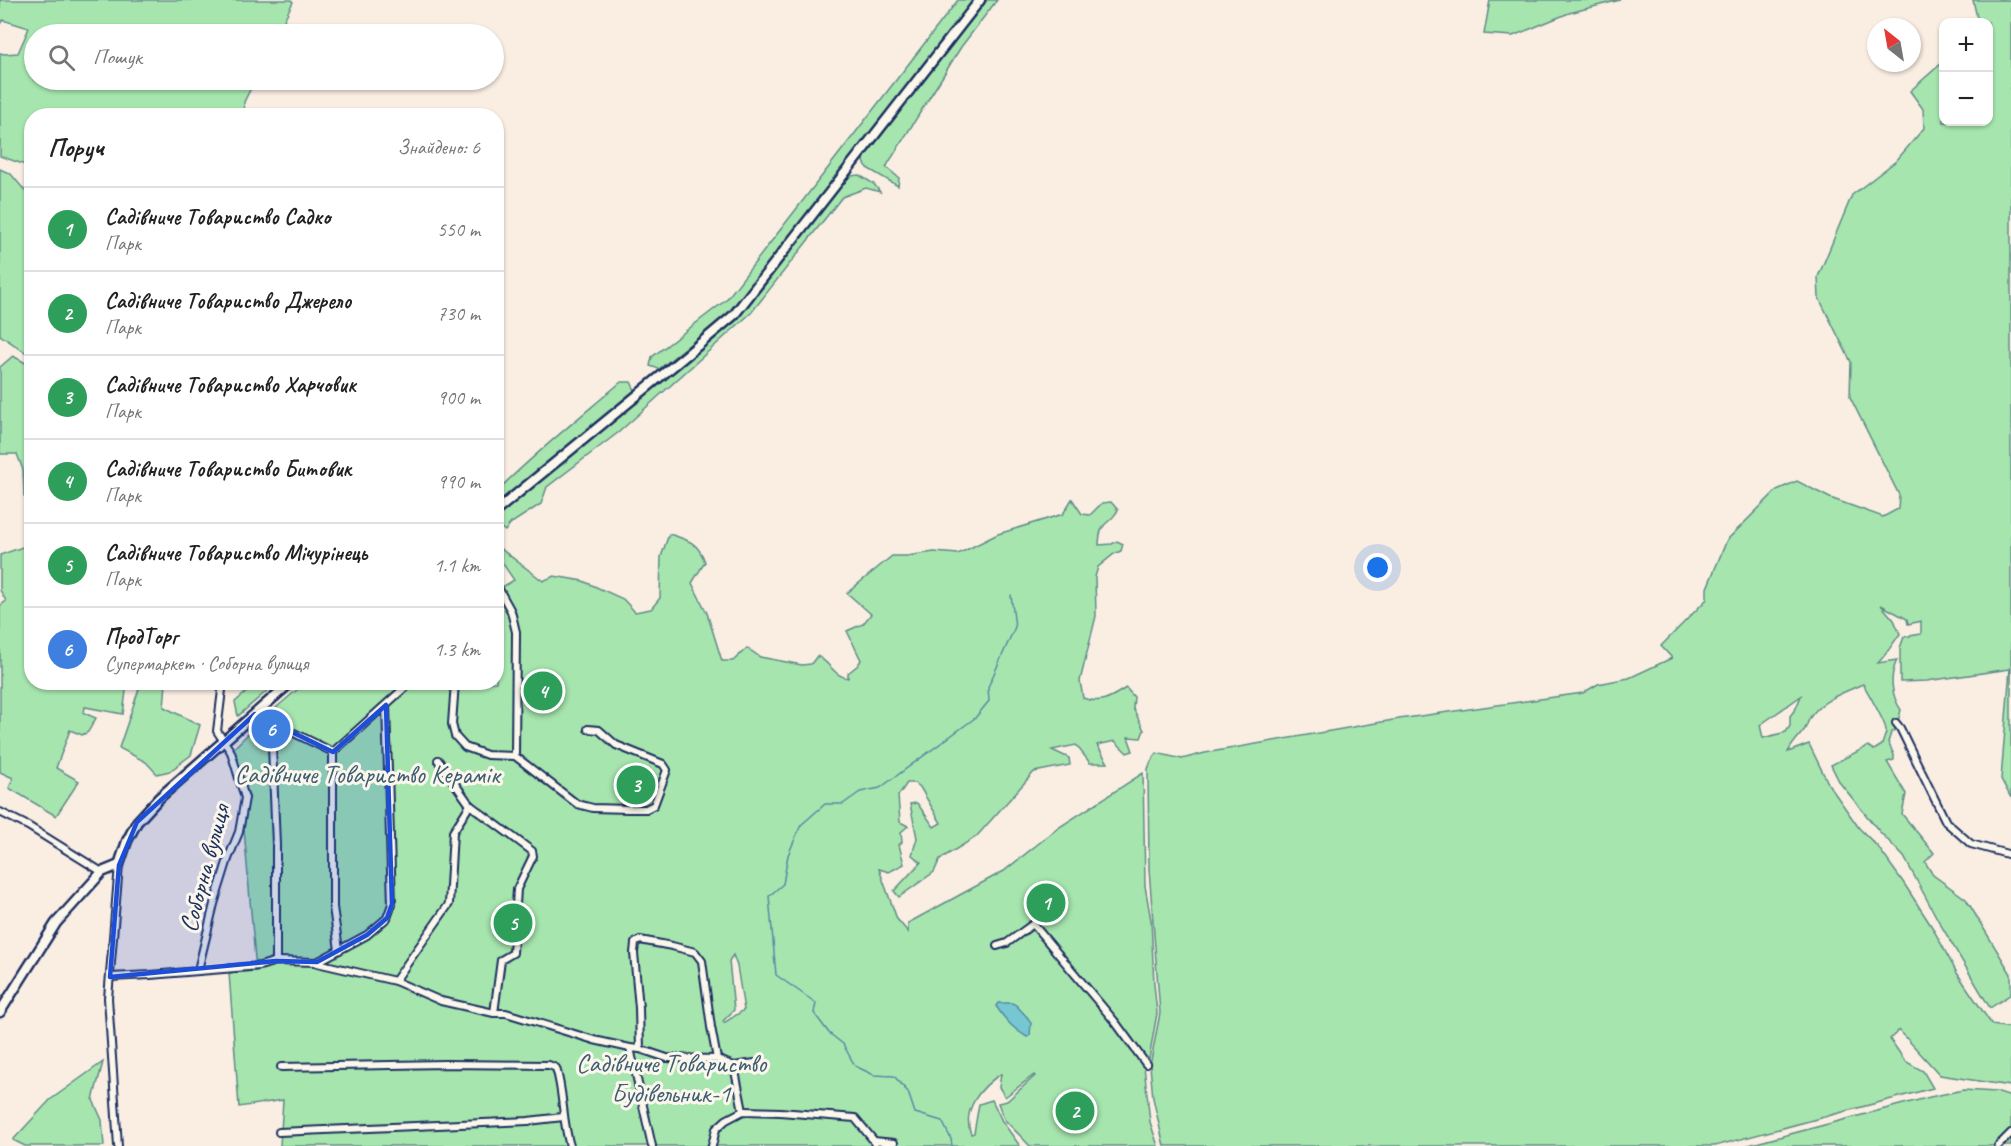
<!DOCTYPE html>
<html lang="uk">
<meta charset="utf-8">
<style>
body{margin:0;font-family:Caveat,sans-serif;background:#f2f2f2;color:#222}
.controls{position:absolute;right:18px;top:18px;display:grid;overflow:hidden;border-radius:12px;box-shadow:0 2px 4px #0004}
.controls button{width:54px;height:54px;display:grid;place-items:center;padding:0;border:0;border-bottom:2px solid #e0e0e0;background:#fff;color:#222;font:30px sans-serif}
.compass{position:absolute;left:1867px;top:18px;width:54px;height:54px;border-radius:50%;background:#fff;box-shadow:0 2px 4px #0004;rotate:329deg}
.you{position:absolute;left:1378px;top:568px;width:21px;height:21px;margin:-15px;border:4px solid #fff;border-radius:50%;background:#1a73e8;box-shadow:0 0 0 9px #1a73e833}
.badge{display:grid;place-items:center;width:39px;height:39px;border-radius:50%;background:#2563eb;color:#fff;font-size:20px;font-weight:700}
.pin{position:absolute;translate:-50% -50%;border:3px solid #fff;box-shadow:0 2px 6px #0006}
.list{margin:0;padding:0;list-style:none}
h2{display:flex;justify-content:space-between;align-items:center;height:78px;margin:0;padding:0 24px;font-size:26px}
h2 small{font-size:20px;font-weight:400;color:#767676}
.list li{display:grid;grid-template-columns:39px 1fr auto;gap:18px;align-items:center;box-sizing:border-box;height:84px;padding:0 24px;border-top:2px solid #e0e0e0}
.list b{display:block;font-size:22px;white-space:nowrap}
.list p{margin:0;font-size:20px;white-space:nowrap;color:#767676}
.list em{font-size:20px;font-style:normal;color:#767676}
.icon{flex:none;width:33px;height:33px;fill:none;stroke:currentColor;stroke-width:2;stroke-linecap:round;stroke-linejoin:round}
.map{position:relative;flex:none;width:2011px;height:1146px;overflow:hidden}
.search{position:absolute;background:#fff;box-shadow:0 2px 4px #0004;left:24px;top:24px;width:480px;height:66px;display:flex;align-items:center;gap:15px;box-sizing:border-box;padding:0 21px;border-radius:33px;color:#767676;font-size:22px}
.panel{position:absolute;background:#fff;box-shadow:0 2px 4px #0004;left:24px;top:108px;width:480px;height:582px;border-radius:24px}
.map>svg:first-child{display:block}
</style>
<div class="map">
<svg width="2011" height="1146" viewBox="0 0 2011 1146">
<rect width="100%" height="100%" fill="#faeee3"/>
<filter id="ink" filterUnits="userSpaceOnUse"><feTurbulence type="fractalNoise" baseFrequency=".0167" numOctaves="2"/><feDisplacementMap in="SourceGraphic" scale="12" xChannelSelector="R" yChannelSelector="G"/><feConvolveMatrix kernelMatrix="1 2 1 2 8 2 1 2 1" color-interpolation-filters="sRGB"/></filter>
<g filter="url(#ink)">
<g fill="#a6e6ae" stroke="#608a86" stroke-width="1.5" fill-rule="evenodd">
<polygon points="0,0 291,0 293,2 277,34 34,34 34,80 255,80 244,102 245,115 32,116 31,167 0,156 0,53 4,54 18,53 29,28 3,20 0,24"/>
<polygon points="958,0 975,0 740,299 726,315 659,369 650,366 652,357 726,300"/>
<polygon points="987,0 997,0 961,47 886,167 899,178 898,186 867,168 863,159"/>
<polygon points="1490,0 1620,0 1569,13 1513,36 1484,34"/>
<path d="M1973,0h38v798l-10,-19 9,-110 -83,12 -27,1v-34l4,-11 17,-3v-13l-13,3 -1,-5 -26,-14 13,15 6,14c-8,10 -13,20 -22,29l19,-3c-8,17 -6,35 4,50l-5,19 -5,4 -3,9 6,13v5l-7,2 19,32 -4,20 32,39 -9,9 8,13 33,24 45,75v20l-21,14 -51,-86 -35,-65 -25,-26 -39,-48 -9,-18 37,-19 6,4 8,-5c1,-5 4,-10 4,-14 1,-6 -19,-40 -23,-47 -18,8 -40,15 -52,32 -3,4 -4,9 -6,13 -6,8 -12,13 -17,23l21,-8 20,41 30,43 19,19 25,35 29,45 25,46 35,52 19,3v58l-71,-11 -41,-45 -9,9 15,22 18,10 10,17 -218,58h-551l-11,-48 -3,-32 10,-53 -11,-144 -1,-100 3,-8 6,-8 25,6 23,-6 194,-34 184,-26 15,-9 31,-6 43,-20 -11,-12 46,-47v-11l20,-48 50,-50 20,-9 33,17 53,19 15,-8 1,-14 -49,-98 1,-35 -32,-64 -1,-21 34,-82 44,-34 28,-33 -1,-19 -13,-18 33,-29 1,60h44v-100h-10zM1801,696l-5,12 -6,8v10l-4,6 -23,6 -3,-13z"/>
<polygon points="0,169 11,174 31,198 31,356 0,335"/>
<polygon points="859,175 874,184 880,192 866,188 842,197 751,313 619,432 547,487 541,504 510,524 505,531 497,525 496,517 500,514 730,324 767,280 838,189 850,176"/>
<polygon points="13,356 31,366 31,504 24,496 23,470 17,454 0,454 0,367"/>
<path d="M621,382h10l4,8 -138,115v-14c39,-39 82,-73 124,-109z"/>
<path d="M1072,499l10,15 8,1 12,-12 9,-1 7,8c-9,17 -18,8 -19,35l13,-1 5,-3 6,3 -2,7 -7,3 -16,13 -3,10 1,39 -16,65 3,17c18,7 28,-1 43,-10l8,9 -1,11 11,22 -3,8 -13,-1 5,14 -6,2 -12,-12 -18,4 11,18h-18l-14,-18 -24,5 17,8 1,7 -36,7 -58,65 -36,22 -6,13 -35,25 -5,-6 27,-29 -9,-7 5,-17 -7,-34 7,-1 17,24 7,-4 -21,-36 -5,-4h-8l-9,13 2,26 8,4 -7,6 1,10 -3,3 5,19 -15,8 -10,-3 18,50 11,13v-9l96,-52 54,-43 85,-55 2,113 6,34 3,64 3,29 -9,52 -4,1 6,56 8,24h-128l-26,-27 -6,-16 9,-2 28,-25 -1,-1 -29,22 -6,-10 2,-13c-19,12 -40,35 -30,60l3,-1 5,-29 13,-4 10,21 18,25h-740l3,-46 -44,7 -10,-134 27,-2 -12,-142 4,-29 -14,-52 29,-29 42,-36 191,-1 1,-96 2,3 15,-9 -13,-19v-12l42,32 11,-5 29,5 40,18 12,13 16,-3 9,-11 1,-41 8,-23c19,6 29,8 36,28l-13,21 15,30 15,48h11l14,-13 13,9 42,8 9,-1 6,-8c13,6 16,20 31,22v-5l10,-8 3,-5 -14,-29 16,-7 8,-10 -24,-21 45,-37h15l27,-4 24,2 40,-20 65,-20zM733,955l4,11 7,44 -20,13 -1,-2 11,-11 -5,-49z"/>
<polygon points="31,544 32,682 123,683 126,691 123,714 85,707 84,713 96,718 88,732 82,735 70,730 56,768 79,781 56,816 9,788 13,778 0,772 0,606 6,601 0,590 0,555"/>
<polygon points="141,683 166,683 164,707 200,725 191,755 170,771 157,774 146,762 119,748"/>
<polygon points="257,683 276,683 238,716 235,702"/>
<polygon points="103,1062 93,1100 102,1120 104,1146 25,1146 13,1140 50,1100"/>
<polygon points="1963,1090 1996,1092 2011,1097 2011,1146 1745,1146 1930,1097"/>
</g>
<path fill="#77c7d3" stroke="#528aa4" stroke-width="1.5" d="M998,1003h14l4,2 12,13 3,5 -1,12 -3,2c-14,-8 -23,-18 -31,-31z"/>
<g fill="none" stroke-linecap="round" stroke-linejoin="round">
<polyline stroke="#528aa4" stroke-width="1.5" points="952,1146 951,1139 942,1121 915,1113 908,1092 894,1076 874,1075 855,1066 843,1044 829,1033 814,1013 816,1003 776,975 769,896 783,884 788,855 801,825 825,804 843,804 860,792 880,788 975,718 989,701 988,687 1015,627 1011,595"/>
<defs>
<g id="minor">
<polyline points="496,584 511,611 516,632 515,756"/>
<polyline points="455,682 452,724 455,736 465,747 487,755 515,756 577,804 593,808 629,809 646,809 654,805 667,770 663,764 616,745 599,730 588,729"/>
<polyline points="255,714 333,752 411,682"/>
<polyline points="266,719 272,745 276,845 276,961"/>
<polyline points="1896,723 1900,728 1946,822 1971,844 2011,855"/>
<polyline points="333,752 333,907 339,950"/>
<polyline points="438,760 470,805 532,851 533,856 517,889 513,953 501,960 494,1013"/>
<polyline points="0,812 28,826 102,872"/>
<polyline points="997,946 1007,943 1033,924 1116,1023 1146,1064"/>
<polyline points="317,963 395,981 441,1001 494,1013 506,1013 594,1040 630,1048 640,1049 667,1058 717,1059 734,1066 755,1063"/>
<polyline points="198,970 214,904 228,859 239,832 245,798 231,752 217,731 223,682"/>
<polyline points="110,977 150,975 260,966 276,961 317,962 367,935 387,918 392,904 386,705"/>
<polyline points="395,981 449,904 453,832 470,805"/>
<polyline points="630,1048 652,1146"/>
<polyline points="640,1049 639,1008 634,953 635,943 640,940 672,946 695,952 702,961 711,1027 717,1059"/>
<polyline points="734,1066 743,1111"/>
<path d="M281,1067l164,-3 104,1 7,3c8,25 6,53 14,78"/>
<polyline points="279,1132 528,1121 563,1117"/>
<polyline points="874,1141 894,1143"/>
<polyline points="118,1146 108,998 119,865"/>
<polyline points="712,1146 716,1129 726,1120 743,1111 780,1112 855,1118 874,1141 875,1146"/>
<polyline points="1998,1146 2011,1133"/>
</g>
<g id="secondary">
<polyline points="496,511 689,353 734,315 980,0"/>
<polyline points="0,1012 56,923 102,872 119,865 127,841 137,822 159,798 291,682"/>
</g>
</defs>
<use href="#minor" stroke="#1b2f5e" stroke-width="10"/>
<use href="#secondary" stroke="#1b2f5e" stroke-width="13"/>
<use href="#minor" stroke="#fbf7ec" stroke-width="6"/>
<use href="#secondary" stroke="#fbf7ec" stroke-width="8"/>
</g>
</g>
<path fill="#1d4ed8" fill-opacity="0.2" stroke="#1d4ed8" stroke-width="4.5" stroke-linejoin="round" d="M386,705l6,199 -5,14 -20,17 -50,27 -41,-1 -166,16 9,-112 18,-43 118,-108 78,38z"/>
<g text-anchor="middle" stroke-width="6" stroke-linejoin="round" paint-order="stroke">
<g font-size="26" fill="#3e5d72" stroke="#fbf7ec">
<text x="367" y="783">Садівниче Товариство Керамік</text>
<text x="671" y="1072">Садівниче Товариство<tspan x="671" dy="30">Будівельник-1</tspan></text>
</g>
<g font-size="26" fill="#1b2f5e" stroke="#fbf7ec">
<text transform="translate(204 868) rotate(-75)" y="9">Соборна вулиця</text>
</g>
</g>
</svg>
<div class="controls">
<button>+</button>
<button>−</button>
</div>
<svg class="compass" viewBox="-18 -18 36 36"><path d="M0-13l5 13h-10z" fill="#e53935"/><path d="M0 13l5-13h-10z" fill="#767676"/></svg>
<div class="you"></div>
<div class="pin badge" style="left:1046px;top:903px;background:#2e9e5b">1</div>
<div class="pin badge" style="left:1075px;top:1111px;background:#2e9e5b">2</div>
<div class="pin badge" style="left:636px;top:785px;background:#2e9e5b">3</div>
<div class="pin badge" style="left:543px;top:691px;background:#2e9e5b">4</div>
<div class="pin badge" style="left:513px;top:923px;background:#2e9e5b">5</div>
<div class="pin badge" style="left:271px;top:729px;background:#3f7fe0">6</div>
<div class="search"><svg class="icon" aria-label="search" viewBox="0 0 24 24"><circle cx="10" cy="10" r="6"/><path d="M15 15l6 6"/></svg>Пошук</div>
<section class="panel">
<h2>Поруч<small>Знайдено: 6</small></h2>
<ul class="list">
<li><span class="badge" style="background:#2e9e5b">1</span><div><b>Садівниче Товариство Садко</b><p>Парк</p></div><em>550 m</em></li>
<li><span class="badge" style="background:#2e9e5b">2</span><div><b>Садівниче Товариство Джерело</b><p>Парк</p></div><em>730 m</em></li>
<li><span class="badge" style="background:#2e9e5b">3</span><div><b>Садівниче Товариство Харчовик</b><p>Парк</p></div><em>900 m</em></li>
<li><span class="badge" style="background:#2e9e5b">4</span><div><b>Садівниче Товариство Битовик</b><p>Парк</p></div><em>990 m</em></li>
<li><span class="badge" style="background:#2e9e5b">5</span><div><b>Садівниче Товариство Мічурінець</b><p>Парк</p></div><em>1.1 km</em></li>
<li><span class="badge" style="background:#3f7fe0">6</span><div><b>ПродТорг</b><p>Супермаркет · Соборна вулиця</p></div><em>1.3 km</em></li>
</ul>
</section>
</div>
